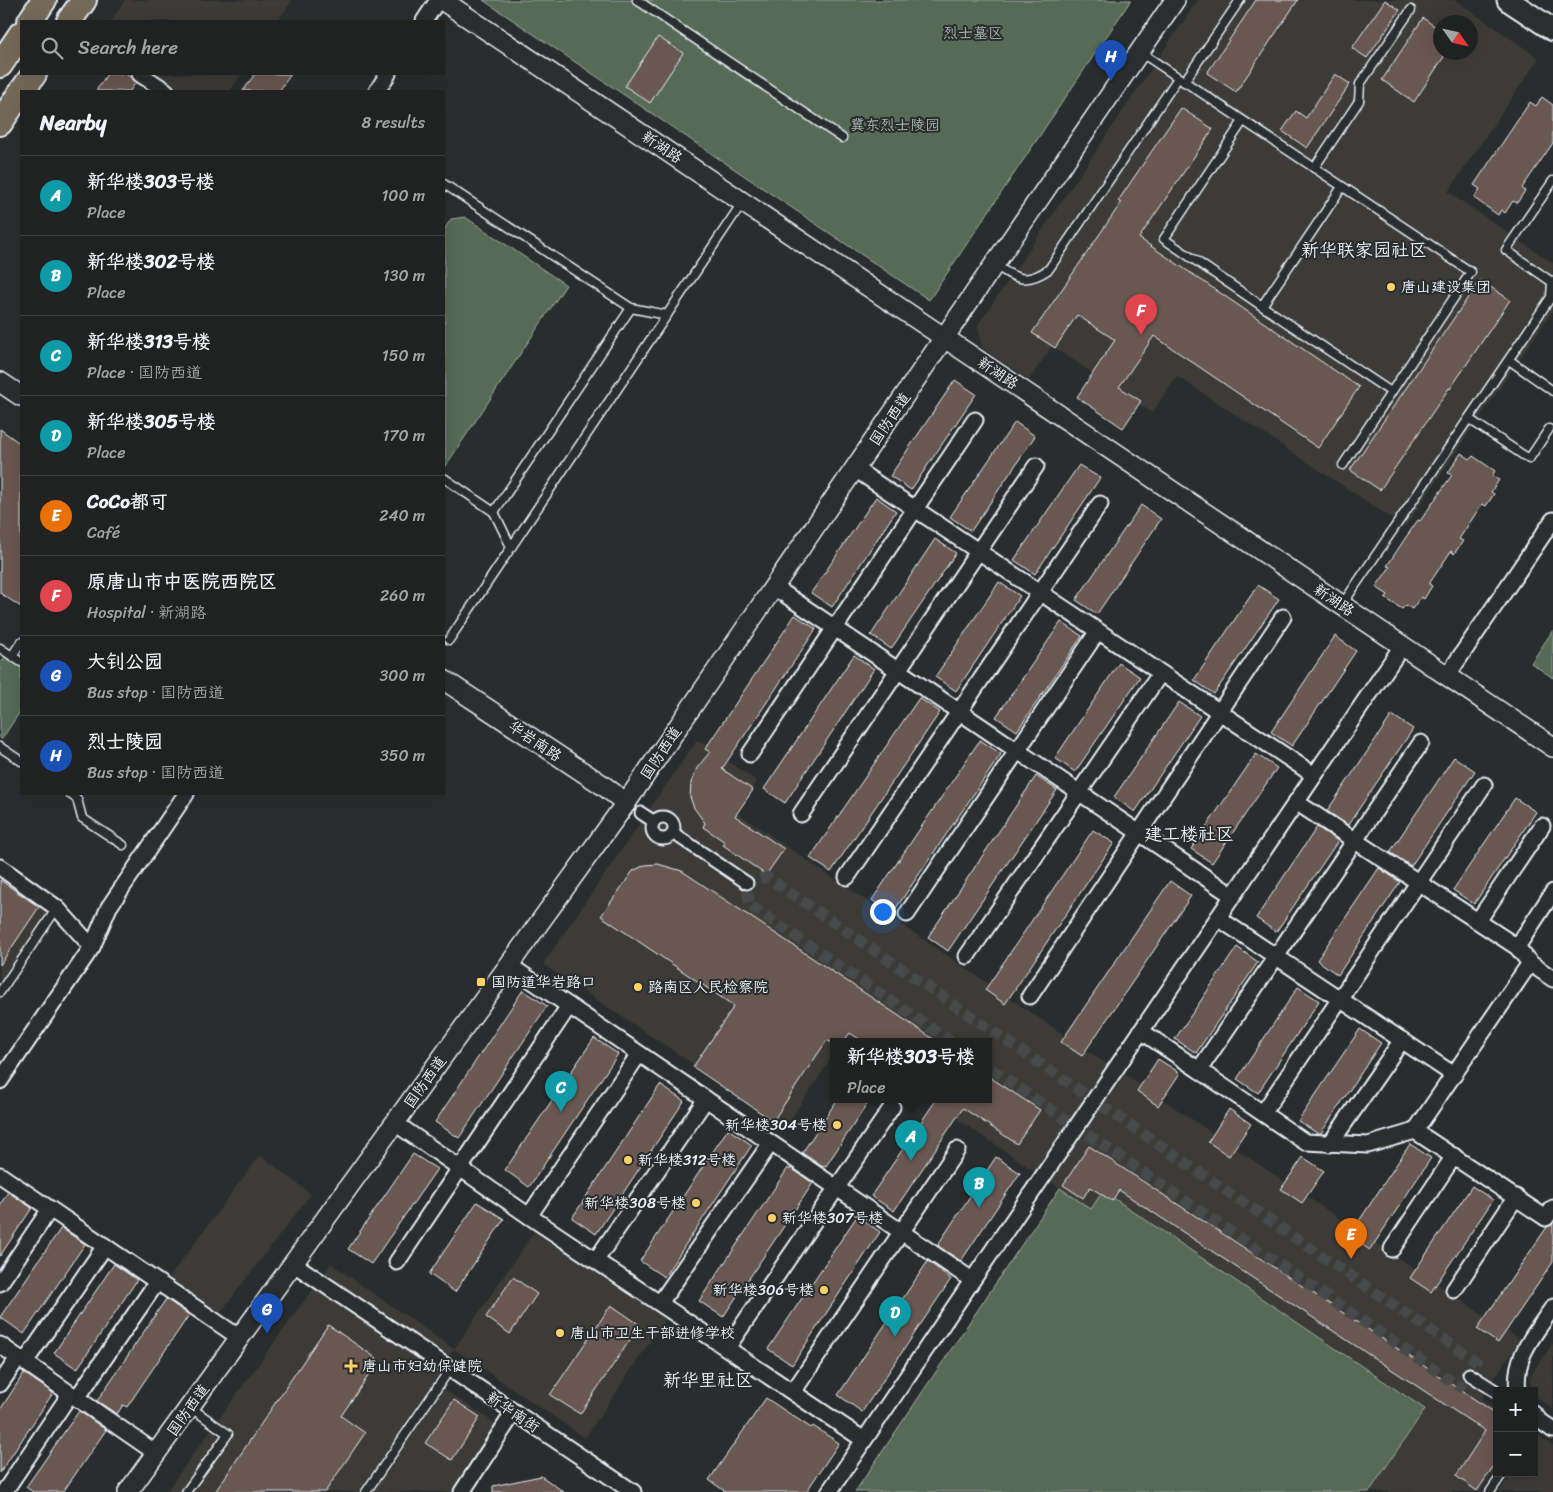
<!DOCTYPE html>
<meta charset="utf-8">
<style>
body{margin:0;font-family:Sriracha,"LXGW WenKai TC",sans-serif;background:#2d2f2f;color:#f1f3f6}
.controls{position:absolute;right:15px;bottom:15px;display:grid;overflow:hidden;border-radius:0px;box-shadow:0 5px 20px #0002}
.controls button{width:45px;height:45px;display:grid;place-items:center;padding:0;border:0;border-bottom:1px solid #3d3f40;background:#202222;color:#f1f3f6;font:25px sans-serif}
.compass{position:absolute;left:1433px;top:15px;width:45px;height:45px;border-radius:50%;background:#202222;box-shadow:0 5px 20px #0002;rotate:124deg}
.you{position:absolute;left:882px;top:911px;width:18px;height:18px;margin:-12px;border:4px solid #fff;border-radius:50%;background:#1a73e8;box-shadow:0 0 0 8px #1a73e833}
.badge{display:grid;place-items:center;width:32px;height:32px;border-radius:50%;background:#ffd166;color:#fff;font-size:16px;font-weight:700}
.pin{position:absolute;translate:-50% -41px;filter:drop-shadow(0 1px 2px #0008)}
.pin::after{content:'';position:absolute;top:26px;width:18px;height:15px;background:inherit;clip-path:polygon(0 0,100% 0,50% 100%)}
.popup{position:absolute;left:830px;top:1038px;width:162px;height:65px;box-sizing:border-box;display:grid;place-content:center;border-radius:0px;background:#202222;filter:drop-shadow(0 1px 4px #0005);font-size:16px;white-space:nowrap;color:#a2a4a5}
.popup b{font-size:19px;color:#f1f3f6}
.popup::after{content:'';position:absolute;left:50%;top:100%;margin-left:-10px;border:10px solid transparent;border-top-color:#202222}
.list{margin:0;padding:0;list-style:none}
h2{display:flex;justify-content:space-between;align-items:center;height:65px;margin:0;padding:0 20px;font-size:21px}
h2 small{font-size:16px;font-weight:400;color:#a2a4a5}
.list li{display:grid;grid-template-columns:32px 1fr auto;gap:15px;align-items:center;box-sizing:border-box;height:80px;padding:0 20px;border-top:1px solid #3d3f40}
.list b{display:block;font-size:19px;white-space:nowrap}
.list p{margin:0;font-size:16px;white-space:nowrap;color:#a2a4a5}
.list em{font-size:16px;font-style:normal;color:#a2a4a5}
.icon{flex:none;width:28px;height:28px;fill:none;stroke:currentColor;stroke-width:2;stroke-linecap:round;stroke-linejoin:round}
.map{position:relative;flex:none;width:1553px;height:1492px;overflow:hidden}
.search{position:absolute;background:#202222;box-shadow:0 5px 20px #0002;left:20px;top:20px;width:425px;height:55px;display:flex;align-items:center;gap:12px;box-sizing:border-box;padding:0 18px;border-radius:0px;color:#a2a4a5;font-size:19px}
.panel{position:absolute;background:#202222;box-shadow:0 5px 20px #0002;left:20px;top:90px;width:425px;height:705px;border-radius:0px}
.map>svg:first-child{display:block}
</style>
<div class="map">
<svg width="1553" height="1492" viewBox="0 0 1553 1492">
<rect width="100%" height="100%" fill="#2a2d2e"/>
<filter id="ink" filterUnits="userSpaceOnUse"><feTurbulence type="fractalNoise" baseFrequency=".02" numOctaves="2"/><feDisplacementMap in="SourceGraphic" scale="10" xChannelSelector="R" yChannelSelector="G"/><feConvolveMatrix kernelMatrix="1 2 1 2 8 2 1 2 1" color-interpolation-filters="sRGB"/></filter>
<g filter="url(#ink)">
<g fill="#3d3a38" fill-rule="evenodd">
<polygon points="125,0 292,0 278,21 111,21"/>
<path d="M1198,0h257l84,58 -91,134 105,71v47l-148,217 -228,-151 -25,37 -100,-67 -23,34 -47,-32 -4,-23zM1440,22h30v30h-30z"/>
<polygon points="145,74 242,74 230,91 172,91"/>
<polygon points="697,740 757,781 736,812 1105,1063 1126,1075 1520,1340 1481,1399 1497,1410 1497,1467 1480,1492 1369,1492 1426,1408 1103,1191 1091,1209 929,1100 988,1100 988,1042 834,1042 833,1056 786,1126 543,964"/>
<polygon points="0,877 57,917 0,1001"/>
<polygon points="260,1155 311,1194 216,1318 165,1283"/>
<polygon points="536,1229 666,1318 585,1438 454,1349 433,1382 498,1425 453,1492 166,1492 331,1264 454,1349"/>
<polygon points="1553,1343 1553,1409 1535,1397 1534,1391 1531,1390 1530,1382 1531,1375"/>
<polygon points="1538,1435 1553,1446 1553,1492 1499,1492 1512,1473 1534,1473 1534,1440"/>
</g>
<g fill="#566b56" stroke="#9faea7">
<polygon points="483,0 1131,0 929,300"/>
<polygon points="465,217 566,285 445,467 444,230 451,219"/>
<polygon points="1553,630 1553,678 1531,663"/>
<polygon points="6,656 21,666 21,710 2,739 0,738 0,664"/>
<polygon points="1060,1188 1091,1209 1103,1191 1425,1409 1369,1492 855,1492"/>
</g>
<g fill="#695851" stroke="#e8f1f8">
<polygon points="1256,0 1298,0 1236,92 1207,73"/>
<polygon points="1385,0 1400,10 1367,58 1352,48"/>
<polygon points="1423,18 1440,30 1440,52 1447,52 1414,102 1382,80"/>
<polygon points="658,37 683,53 650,103 625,86"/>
<polygon points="107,74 126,74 136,82 130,91 96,91"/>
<polygon points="255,74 291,74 279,91 243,91"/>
<polygon points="1335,74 1350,84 1307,148 1282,131 1296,111 1306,118"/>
<polygon points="1542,97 1553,105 1553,143 1522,188 1525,191 1517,203 1513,201 1505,213 1501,210 1498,215 1474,198 1480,189 1474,185 1530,102 1536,106"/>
<polygon points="1181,108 1213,129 1139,238 1359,387 1318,448 1154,336 1119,387 1141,401 1123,428 1077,397 1115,340 1077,315 1055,348 1032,333 1121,203 1118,201"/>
<polygon points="1480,280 1510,300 1450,389 1449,388 1380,490 1350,470"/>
<polygon points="955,380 976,394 911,490 890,476"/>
<polygon points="1015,422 1035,436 971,531 950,517"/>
<polygon points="0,429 21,444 21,607 0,593"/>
<polygon points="1461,453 1470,459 1473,456 1495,471 1492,476 1499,480 1491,492 1494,494 1486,506 1482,504 1459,539 1463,541 1454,554 1451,551 1429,584 1432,586 1424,599 1421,597 1412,609 1406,605 1402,609 1385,598 1388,595 1376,587 1390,567 1387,566 1404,540 1418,520 1420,521 1452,475 1448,473"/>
<polygon points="1079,465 1100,478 1035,574 1014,560"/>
<polygon points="876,497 896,511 832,607 811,593"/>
<polygon points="1141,505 1161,519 1097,614 1076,600"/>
<polygon points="935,539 956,553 891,649 871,635"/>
<polygon points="999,582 1020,596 956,691 935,677"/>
<polygon points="1258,585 1279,599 1214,694 1194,680"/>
<polygon points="795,615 816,629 722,769 753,790 735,816 784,849 766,875 723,845 725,842 703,827 705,823 694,808 690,797 691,783 697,768 710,752 705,749"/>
<polygon points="1061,622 1082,636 1017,731 996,717"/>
<polygon points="1335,636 1356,651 1292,746 1271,732"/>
<polygon points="854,655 874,669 785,803 764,789"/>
<polygon points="1119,663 1140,677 1075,772 1055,758"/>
<polygon points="919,698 940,712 831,872 810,858"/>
<polygon points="1179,702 1200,716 1135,812 1114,797"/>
<polygon points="1392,715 1413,729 1348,825 1327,811"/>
<polygon points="980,740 1001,754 892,914 872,900"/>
<polygon points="1256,754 1277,768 1212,863 1191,849"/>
<polygon points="1454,757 1475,771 1411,866 1390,852"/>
<polygon points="1036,776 1057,790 948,951 928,937"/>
<polygon points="1515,798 1536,812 1474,904 1453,890"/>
<polygon points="1317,827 1338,841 1276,932 1256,918"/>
<polygon points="1093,830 1114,843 1005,1004 985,990"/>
<polygon points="658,864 682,871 938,1042 864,1042 850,1033 843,1042 830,1042 827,1040 773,1121 693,1067 734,1006 601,916 633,871 645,865"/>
<polygon points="1379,868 1400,882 1338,975 1317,960"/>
<polygon points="0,880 39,907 0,965"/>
<polygon points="1170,881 1191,896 1082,1056 1061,1042"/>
<polygon points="1237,947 1258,962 1196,1053 1175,1039"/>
<polygon points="1298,987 1319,1001 1258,1093 1237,1079"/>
<polygon points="523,990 547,1006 459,1138 435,1122"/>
<polygon points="1360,1029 1381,1043 1321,1133 1317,1133 1298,1121"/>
<polygon points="594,1038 618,1054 529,1187 505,1170"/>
<polygon points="1158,1059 1180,1073 1158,1106 1137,1091"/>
<polygon points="988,1076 1040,1110 1017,1144 963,1108 894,1211 871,1196 936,1100 988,1100"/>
<polygon points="660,1085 684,1101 596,1234 572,1218"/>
<polygon points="837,1100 870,1100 826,1166 824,1165 823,1167 802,1153"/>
<polygon points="1229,1109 1251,1124 1229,1156 1208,1142"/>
<polygon points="728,1129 752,1145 664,1277 640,1261"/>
<polygon points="1410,1144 1431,1158 1370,1250 1349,1236"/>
<polygon points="1089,1146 1497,1414 1497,1461 1477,1491 1456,1476 1485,1431 1119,1190 1112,1201 1090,1187 1083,1198 1063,1185"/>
<polygon points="413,1154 437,1169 371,1264 348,1249"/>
<polygon points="996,1157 1020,1173 961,1261 938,1246 939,1243"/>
<polygon points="1303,1157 1324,1171 1302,1203 1281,1189"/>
<polygon points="788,1168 790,1170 791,1168 813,1183 723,1317 699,1301"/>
<polygon points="1472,1186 1493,1200 1431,1292 1410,1278"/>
<polygon points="8,1192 32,1208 0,1256 0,1205"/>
<polygon points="477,1202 504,1219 455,1292 429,1274"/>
<polygon points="857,1216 880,1232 792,1365 768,1349"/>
<polygon points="1553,1224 1553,1262 1498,1343 1477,1329 1547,1227"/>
<polygon points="61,1228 85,1244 24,1334 0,1317"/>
<polygon points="928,1261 951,1279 862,1412 838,1395"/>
<polygon points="114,1264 137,1280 77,1369 54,1353"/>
<polygon points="513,1277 537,1294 510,1334 486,1317"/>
<polygon points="166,1299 189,1315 127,1407 123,1405 117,1414 97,1401"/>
<polygon points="611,1305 640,1325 580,1414 550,1395"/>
<polygon points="328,1325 379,1360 341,1416 365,1433 325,1492 215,1492"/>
<polygon points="24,1373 53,1393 0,1473 0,1410"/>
<polygon points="766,1398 811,1428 813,1426 839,1443 806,1492 726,1492 709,1480"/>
<polygon points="454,1400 480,1417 452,1460 425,1443"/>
<polygon points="79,1411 106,1430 63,1492 33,1492 26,1487"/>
<polygon points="541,1476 564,1492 493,1492 493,1486"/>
</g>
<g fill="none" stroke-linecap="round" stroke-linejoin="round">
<polyline stroke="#464a4c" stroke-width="11" stroke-dasharray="11 5.5" stroke-linecap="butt" points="952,1042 749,905 747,883 767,877 1477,1362 1460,1387 988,1067"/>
<defs>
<g id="service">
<polyline points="637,0 842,138"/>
<polyline points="1140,52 1471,272 1343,465"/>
<polyline points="1184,82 1240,0"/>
<polyline points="1243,121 1164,239 1262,306 1391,392"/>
<polyline points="1314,168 1359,101 1360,84 1411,10"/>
<polyline points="444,184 631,308 667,315"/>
<path d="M995,265c21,14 31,20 54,4l129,-191"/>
<polyline points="1262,306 1342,187"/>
<polyline points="1509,360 1553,391"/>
<polyline points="1469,419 1529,459 1549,429"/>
<polyline points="444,478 494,512 631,308"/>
<polyline points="494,512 511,547"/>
<polyline points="1342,605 1551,297 1552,282 1506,250 1553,181"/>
<polyline points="449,640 742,203"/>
<polyline points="0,648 21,662"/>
<polyline points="12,656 21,642"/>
<polyline points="0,747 21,761"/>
<polyline points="70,794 77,799 82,818 123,845"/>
<polyline points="0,992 57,908"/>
<polyline points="186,1492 228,1434 190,1407"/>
<polyline points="366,1492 450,1369"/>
<polyline points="1490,1492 1503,1473"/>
</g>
<g id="pedestrian">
<polyline points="641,813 653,821"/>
<circle cx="663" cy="828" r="11"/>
<polyline points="673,833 747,883"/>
<polyline points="1469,1374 1497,1392"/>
</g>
<g id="minor">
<polyline points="424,21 438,0"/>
<polyline points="140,74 166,91"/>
<polyline points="377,91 388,74"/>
<polyline points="855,469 1314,775"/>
<polyline points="774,587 1233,896"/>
<polyline points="1447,676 1553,520"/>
<polyline points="750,754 975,420"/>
<polyline points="1296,802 1517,947 1530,963 1553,979"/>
<polyline points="801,814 1036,466"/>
<polyline points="0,867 57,908 92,947"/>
<polyline points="847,877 1100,504"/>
<polyline points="907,914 1098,631"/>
<polyline points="1218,918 1454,1075"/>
<polyline points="1478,921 1542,826"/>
<polyline points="1517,947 1553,892"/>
<polyline points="967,956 1160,674"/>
<polyline points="509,965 972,1280"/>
<polyline points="1030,996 1283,617"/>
<polyline points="1141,1031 1199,1070 1421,743"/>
<polyline points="1199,1070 1305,1142 1368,1145 1415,1131 1546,1218 1553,1208"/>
<polyline points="0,1081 92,947 109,907 186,794"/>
<polyline points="1263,1113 1484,785"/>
<polyline points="395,1123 529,1216 864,1440"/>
<polyline points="1415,1131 1530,963"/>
<polyline points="1330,1144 1402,1040"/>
<polyline points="0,1175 240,1338"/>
<polyline points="529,1216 639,1054"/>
<polyline points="1392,1249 1454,1156"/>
<polyline points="596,1260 706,1099"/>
<polyline points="397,1262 569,1006"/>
<polyline points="294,1264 633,1492"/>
<polyline points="0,1283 50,1209"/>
<polyline points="1454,1290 1516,1197"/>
<polyline points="660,1303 770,1144"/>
<polyline points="0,1345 156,1453"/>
<polyline points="727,1348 892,1107"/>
<polyline points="25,1362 105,1246"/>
<polyline points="0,1384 18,1358"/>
<path d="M1518,1391c-5,-35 17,-57 35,-84"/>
<polyline points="793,1392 957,1150"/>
<polyline points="77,1398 157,1282"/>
<polyline points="1534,1414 1539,1420 1553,1430"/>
<polyline points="4,1492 70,1394"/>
<polyline points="462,1492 514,1412"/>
<polyline points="829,1492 1402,646"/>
</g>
<g id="tertiary">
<polyline points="442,0 1553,747"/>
<polyline points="0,382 21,396"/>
<polyline points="444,680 604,786 626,803"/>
<polyline points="128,1492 626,803 1175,0"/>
</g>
<polyline id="secondary" points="1508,0 1553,30"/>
<g id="primary">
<polyline points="30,21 44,0"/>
<polyline points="69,21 84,0"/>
<polyline points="0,65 21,34"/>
<polyline points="22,91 34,74"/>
<polyline points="0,123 21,92"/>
</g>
</defs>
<use href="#service" stroke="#e8f1f8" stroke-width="11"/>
<use href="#pedestrian" stroke="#e8f1f8" stroke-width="15"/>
<use href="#minor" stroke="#e8f1f8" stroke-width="19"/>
<use href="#tertiary" stroke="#e8f1f8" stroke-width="22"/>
<use href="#secondary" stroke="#e8f1f8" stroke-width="25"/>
<use href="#primary" stroke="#e8f1f8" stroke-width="28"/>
<use href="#service" stroke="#2a2d2e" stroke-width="8"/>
<use href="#pedestrian" stroke="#2a2d2e" stroke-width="11"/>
<use href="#minor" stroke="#2a2d2e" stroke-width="15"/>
<use href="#tertiary" stroke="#2a2d2e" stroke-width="19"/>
<use href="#secondary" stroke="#2a2d2e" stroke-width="21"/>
<use href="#primary" stroke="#746a5a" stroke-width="24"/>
</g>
</g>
<g fill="#ffd166" stroke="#2a2d2e" stroke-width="2">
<circle cx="1391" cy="287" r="5"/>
<rect x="476" y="977" width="10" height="10" rx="2.5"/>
<circle cx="638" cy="987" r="5"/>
<circle cx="837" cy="1125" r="5"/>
<circle cx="628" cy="1160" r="5"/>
<circle cx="696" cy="1203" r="5"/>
<circle cx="772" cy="1218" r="5"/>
<circle cx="824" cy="1290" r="5"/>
<circle cx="560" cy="1333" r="5"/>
<path d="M348.5 1358.5h5v5h5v5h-5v5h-5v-5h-5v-5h5z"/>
</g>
<g text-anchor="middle" stroke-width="4" stroke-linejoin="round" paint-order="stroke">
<g font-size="15" fill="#a6b5af" stroke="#2a2d2e">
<text x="973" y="38">烈士墓区</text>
<text x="895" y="130">冀东烈士陵园</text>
</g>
<g font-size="15" fill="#e8f1f8" stroke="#2a2d2e">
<text transform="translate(662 147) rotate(34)" y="5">新湖路</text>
<text transform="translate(998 373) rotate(34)" y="5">新湖路</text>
<text transform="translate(890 419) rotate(-56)" y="5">国防西道</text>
<text transform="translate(1334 600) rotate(34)" y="5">新湖路</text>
<text transform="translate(535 741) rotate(34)" y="5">华岩南路</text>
<text transform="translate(661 753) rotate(-56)" y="5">国防西道</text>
<text transform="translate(425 1082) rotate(-54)" y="5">国防西道</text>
<text transform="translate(188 1410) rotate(-54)" y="5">国防西道</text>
<text transform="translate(513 1412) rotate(34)" y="5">新华南街</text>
</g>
<g font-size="15" fill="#e8f1f8" stroke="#2a2d2e" text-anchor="start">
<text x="1401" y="292">唐山建设集团</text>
<text x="491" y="987">国防道华岩路口</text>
<text x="648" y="992">路南区人民检察院</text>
<text x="827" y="1130" text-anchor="end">新华楼304号楼</text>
<text x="638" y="1165">新华楼312号楼</text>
<text x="686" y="1208" text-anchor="end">新华楼308号楼</text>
<text x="782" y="1223">新华楼307号楼</text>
<text x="814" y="1295" text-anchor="end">新华楼306号楼</text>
<text x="570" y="1338">唐山市卫生干部进修学校</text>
<text x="362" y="1371">唐山市妇幼保健院</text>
</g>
<g font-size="18" fill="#e8f1f8" stroke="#2a2d2e">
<text x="1364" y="256">新华联家园社区</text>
<text x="1189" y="840">建工楼社区</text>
<text x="708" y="1386">新华里社区</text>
</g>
</g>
</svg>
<div class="controls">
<button>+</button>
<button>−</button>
</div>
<svg class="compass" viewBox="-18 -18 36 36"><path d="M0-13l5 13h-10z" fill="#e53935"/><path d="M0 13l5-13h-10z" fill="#a2a4a5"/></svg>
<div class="you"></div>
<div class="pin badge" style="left:911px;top:1161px;background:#0f9aa8">A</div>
<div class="popup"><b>新华楼303号楼</b>Place</div>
<div class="pin badge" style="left:979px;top:1208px;background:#0f9aa8">B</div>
<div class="pin badge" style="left:561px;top:1112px;background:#0f9aa8">C</div>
<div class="pin badge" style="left:895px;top:1337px;background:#0f9aa8">D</div>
<div class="pin badge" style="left:1351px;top:1259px;background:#e8710a">E</div>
<div class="pin badge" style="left:1141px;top:335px;background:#e0444e">F</div>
<div class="pin badge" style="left:267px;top:1334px;background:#1a4fb4">G</div>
<div class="pin badge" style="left:1111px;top:81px;background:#1a4fb4">H</div>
<div class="search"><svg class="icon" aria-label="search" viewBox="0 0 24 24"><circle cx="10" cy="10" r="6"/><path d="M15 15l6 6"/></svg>Search here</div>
<section class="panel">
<h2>Nearby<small>8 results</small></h2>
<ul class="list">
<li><span class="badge" style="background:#0f9aa8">A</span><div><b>新华楼303号楼</b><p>Place</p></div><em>100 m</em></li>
<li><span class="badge" style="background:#0f9aa8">B</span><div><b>新华楼302号楼</b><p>Place</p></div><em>130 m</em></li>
<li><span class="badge" style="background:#0f9aa8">C</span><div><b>新华楼313号楼</b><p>Place · 国防西道</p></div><em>150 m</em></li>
<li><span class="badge" style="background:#0f9aa8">D</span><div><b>新华楼305号楼</b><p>Place</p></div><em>170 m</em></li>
<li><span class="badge" style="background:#e8710a">E</span><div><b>CoCo都可</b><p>Café</p></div><em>240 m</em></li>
<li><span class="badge" style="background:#e0444e">F</span><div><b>原唐山市中医院西院区</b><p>Hospital · 新湖路</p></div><em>260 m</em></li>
<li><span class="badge" style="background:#1a4fb4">G</span><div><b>大钊公园</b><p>Bus stop · 国防西道</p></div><em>300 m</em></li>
<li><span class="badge" style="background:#1a4fb4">H</span><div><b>烈士陵园</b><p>Bus stop · 国防西道</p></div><em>350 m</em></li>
</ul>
</section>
</div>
